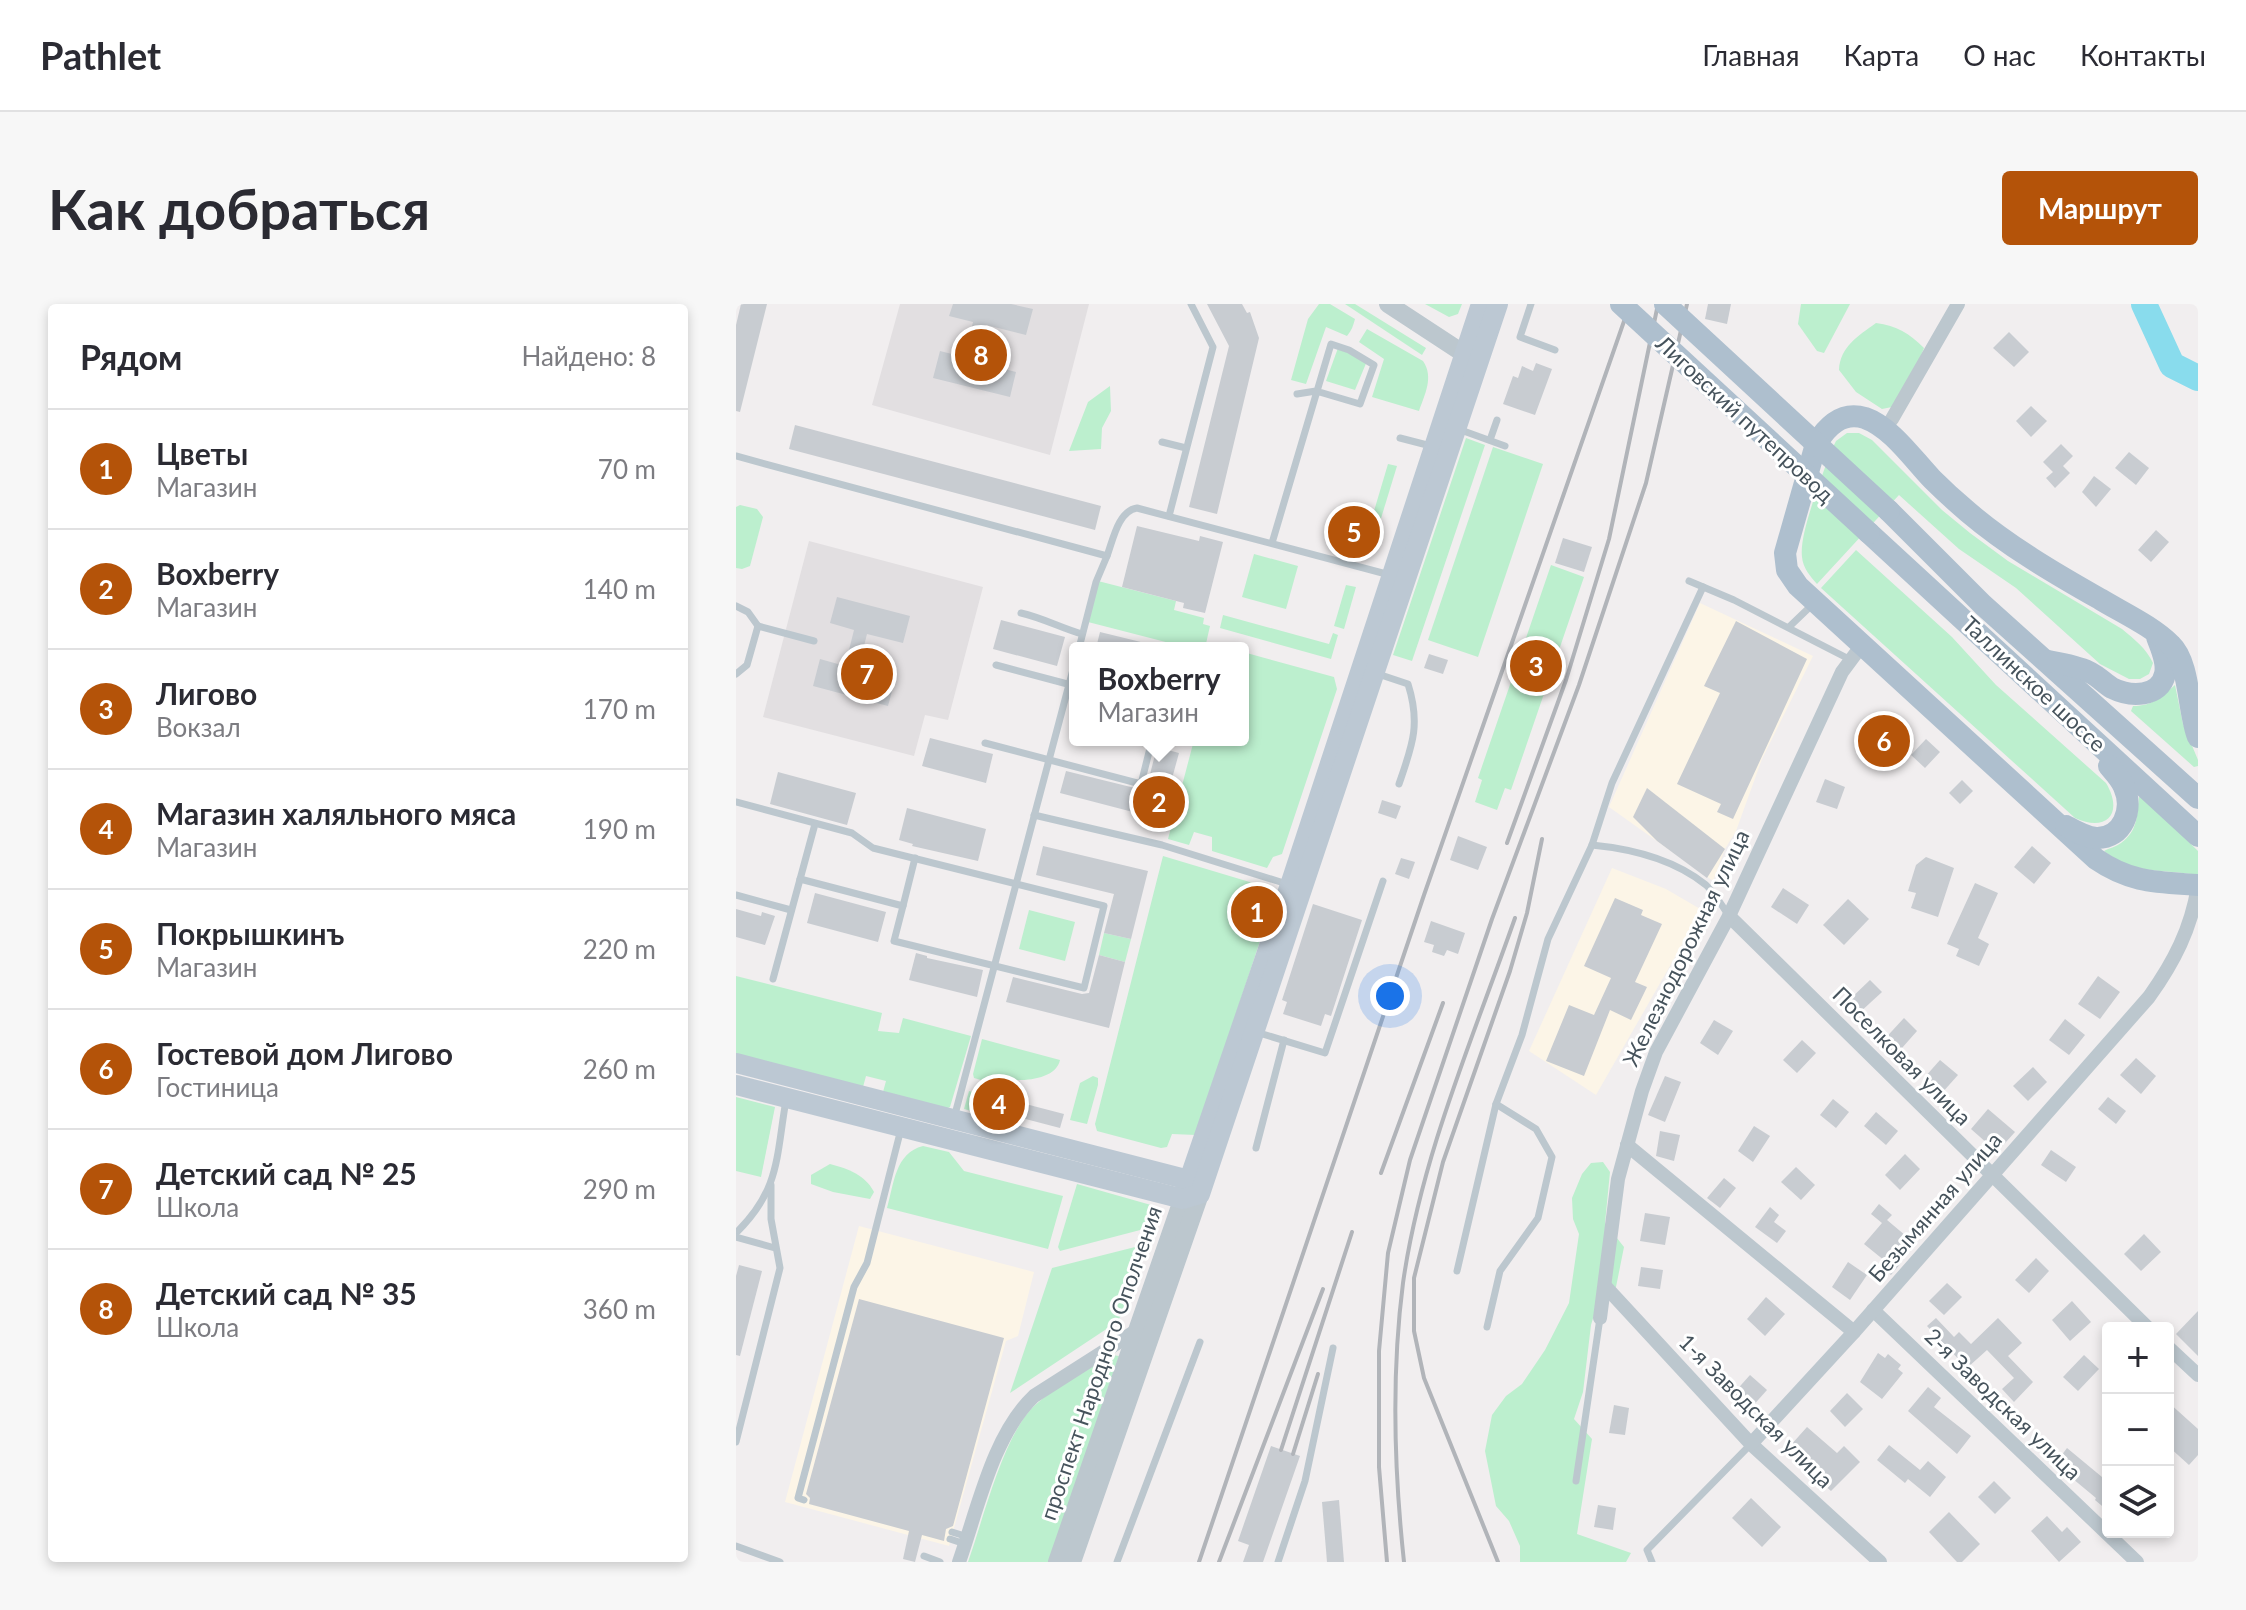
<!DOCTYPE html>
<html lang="ru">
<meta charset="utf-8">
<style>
body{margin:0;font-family:Lato,sans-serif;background:#f7f7f7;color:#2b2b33}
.controls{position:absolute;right:24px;bottom:24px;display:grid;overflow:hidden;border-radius:8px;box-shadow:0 4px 12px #0003}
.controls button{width:72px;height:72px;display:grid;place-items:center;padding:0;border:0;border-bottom:2px solid #e1e1e2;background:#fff;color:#2b2b33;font:40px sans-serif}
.you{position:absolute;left:654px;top:692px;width:28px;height:28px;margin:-20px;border:6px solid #fff;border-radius:50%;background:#1a73e8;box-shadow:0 0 0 12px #1a73e833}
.badge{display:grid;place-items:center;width:52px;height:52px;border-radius:50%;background:#b45309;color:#fff;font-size:26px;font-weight:700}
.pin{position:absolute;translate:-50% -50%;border:4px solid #fff;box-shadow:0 2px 8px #0006}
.popup{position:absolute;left:333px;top:338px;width:180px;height:104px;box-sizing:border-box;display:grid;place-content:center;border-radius:8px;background:#fff;filter:drop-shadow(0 2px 6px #0005);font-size:26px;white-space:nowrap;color:#7c7c81}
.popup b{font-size:30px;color:#2b2b33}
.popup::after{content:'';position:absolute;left:50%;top:100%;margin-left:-16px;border:16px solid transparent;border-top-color:#fff}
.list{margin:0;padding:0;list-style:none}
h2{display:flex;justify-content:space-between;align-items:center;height:104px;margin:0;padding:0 32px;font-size:34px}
h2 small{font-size:26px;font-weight:400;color:#7c7c81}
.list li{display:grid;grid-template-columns:52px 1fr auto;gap:24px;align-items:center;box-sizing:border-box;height:120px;padding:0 32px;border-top:2px solid #e1e1e2}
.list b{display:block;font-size:30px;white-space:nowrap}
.list p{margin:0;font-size:26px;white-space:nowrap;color:#7c7c81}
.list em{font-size:26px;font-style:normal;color:#7c7c81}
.icon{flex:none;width:44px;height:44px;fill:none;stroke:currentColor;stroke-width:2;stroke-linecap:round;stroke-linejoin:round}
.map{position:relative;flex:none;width:1462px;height:1258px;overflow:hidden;border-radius:8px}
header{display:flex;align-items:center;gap:48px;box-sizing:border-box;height:112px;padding:0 40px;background:#fff;border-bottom:2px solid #e1e1e2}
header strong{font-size:38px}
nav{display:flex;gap:44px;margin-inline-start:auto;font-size:28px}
.intro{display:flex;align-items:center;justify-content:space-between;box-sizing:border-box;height:192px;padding:0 48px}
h1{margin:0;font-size:56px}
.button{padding:20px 36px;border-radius:8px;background:#b45309;color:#fff;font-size:28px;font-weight:700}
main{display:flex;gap:48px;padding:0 48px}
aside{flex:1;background:#fff;border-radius:8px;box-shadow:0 4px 12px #0003}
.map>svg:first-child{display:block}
</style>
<header>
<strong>Pathlet</strong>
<nav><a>Главная</a><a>Карта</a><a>О нас</a><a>Контакты</a></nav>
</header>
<div class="intro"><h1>Как добраться</h1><a class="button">Маршрут</a></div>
<main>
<aside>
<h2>Рядом<small>Найдено: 8</small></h2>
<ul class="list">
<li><span class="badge">1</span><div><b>Цветы</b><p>Магазин</p></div><em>70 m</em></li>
<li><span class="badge">2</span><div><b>Boxberry</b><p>Магазин</p></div><em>140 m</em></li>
<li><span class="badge">3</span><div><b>Лигово</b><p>Вокзал</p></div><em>170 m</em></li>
<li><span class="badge">4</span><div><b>Магазин халяльного мяса</b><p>Магазин</p></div><em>190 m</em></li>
<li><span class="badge">5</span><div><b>Покрышкинъ</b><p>Магазин</p></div><em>220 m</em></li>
<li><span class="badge">6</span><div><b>Гостевой дом Лигово</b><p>Гостиница</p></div><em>260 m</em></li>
<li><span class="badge">7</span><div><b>Детский сад № 25</b><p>Школа</p></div><em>290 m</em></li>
<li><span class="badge">8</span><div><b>Детский сад № 35</b><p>Школа</p></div><em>360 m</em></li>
</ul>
</aside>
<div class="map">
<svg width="1462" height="1258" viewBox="0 0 1462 1258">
<rect width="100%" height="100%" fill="#f1eeef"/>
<g fill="#fcf5e7">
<polygon points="964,299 1077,352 1026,455 1000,527 989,545 977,577 873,503"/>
<polygon points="876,564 930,585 966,606 860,791 793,747"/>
<polygon points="123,922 298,968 282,1032 270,1037 213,1242 49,1198"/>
</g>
<g fill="#e2dfe1">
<polygon points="164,0 353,0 314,151 136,101"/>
<polygon points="73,237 247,283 212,416 189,411 178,452 27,413"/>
</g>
<g fill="#bcefce">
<path d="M583,0h11l25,15c-2,7 -3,11 -8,17l-21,-9 -20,57 -15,-4 17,-61z"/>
<polygon points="609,0 619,0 690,44 686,51"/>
<polygon points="689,0 726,0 722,10 713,13"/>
<polygon points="1065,0 1114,0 1088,49 1081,47 1062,20"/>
<path d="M1140,19c21,3 33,10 48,25l-10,25 -22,34 -10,2 -26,-17 -17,-22c1,-23 19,-34 37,-47z"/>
<path d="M631,25l56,32c11,16 2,33 -4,50l-47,-14 12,-38 -25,-17z"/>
<polygon points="602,44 631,57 619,86 590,77"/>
<polygon points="374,82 375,107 366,124 365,145 333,147 352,98"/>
<path d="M1111,129h12l13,7 70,70 28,23 38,28 114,68c13,11 24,19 31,34l-4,11 -9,5h-11l-29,-15 -84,-76 -57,-39 -60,-54 -82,89c-7,-8 -14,-16 -15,-27 -3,-24 20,-79 28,-104l6,-12z"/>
<polygon points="730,134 749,141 676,357 657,351"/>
<polygon points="757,143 807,160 742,353 692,336"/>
<polygon points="652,160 661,162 635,247 627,244"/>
<polygon points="4,201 21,205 27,213 14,262 6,265 0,264 0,203"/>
<path d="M1120,246l96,87 44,48 110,98c18,30 1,50 -31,35l-254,-230z"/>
<polygon points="518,250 562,262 550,305 506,293"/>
<polygon points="815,261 848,273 775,486 769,484 761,506 739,498 746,476 742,474"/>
<polygon points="362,277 440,297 438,306 468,314 467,320 474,322 469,344 453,344 352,318"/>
<polygon points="610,281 620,283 608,325 598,322"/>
<polygon points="487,311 593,340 597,329 602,331 595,355 484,324"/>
<polygon points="507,348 598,373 601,385 546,550 537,553 531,564 476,547 476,533 458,528 453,541 432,535 458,436 507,436"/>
<path d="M1439,381l8,39 15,36v6l-4,1 -63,-56 2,-5c20,0 28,-9 42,-21z"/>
<path d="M1406,492l56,55v24c-36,-6 -63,0 -94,-24 5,-3 12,-4 17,-8 17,-12 16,-28 18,-46z"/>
<polygon points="427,552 517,579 502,627 525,634 460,831 436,830 431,843 425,844 361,827 359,820"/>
<polygon points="293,606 339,618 329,657 283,645"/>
<polygon points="368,629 395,635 389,658 363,651"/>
<polygon points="0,672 146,709 142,727 163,729 167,714 235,732 214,803 210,805 147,788 150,777 130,772 127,783 0,750"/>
<path d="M246,735l78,21c-4,20 -39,22 -56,19l-2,7 -28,-8 -1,-4z"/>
<polygon points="357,772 362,774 362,781 351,820 334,816 344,779"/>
<polygon points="233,787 251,792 246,810 228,805"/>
<polygon points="0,793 39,803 25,873 0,867"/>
<path d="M187,842l26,6 15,19 99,25 -15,53 -161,-41c7,-24 8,-55 36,-62z"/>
<polygon points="867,858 874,868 869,919 888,943 880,983 861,1001 855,1021 847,1088 838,1115 856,1135 841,1230 895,1249 890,1258 784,1258 784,1242 773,1217 760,1202 749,1147 756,1111 770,1092 786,1080 809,1046 833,999 843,930 837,915 836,894 846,870 855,859"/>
<path d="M94,860c19,5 35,11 44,28l-4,7 -37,-7 -22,-8v-9z"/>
<polygon points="341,880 415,901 418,906 415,917 408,925 324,947 322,943"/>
<polygon points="407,941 409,942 402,964 396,962 387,988 393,991 386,1011 378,1020 274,1089 316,964"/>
<path d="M376,1051l7,1 -70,206h-81c15,-42 35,-125 65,-155 22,-21 53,-36 79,-52z"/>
</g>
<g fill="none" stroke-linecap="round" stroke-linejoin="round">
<polyline stroke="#89dced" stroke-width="26" points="1408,0 1436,61 1462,74"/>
</g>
<g fill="#c8ccd1">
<polygon points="5,0 31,0 4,108 0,107 0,21"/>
<polygon points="217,0 275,0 297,5 290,31 250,21 241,58 280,68 274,93 197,74 204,47 228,53 237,18 213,12"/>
<polygon points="471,0 506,0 511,9 514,8 523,34 481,210 453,203 493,42"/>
<polygon points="972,0 995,0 991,20 969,15"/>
<polygon points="1273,28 1293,48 1278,63 1257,44"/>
<polygon points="800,59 816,65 799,111 767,100 777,72 782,74 786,62 797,67"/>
<polygon points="1295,102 1311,117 1295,133 1280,117"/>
<polygon points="59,121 365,202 359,226 53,145"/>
<polygon points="1325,140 1337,152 1327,162 1334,169 1319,184 1310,174 1317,168 1307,158"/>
<polygon points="1393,148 1413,164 1400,181 1379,164"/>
<polygon points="1358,172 1375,185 1360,203 1346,188"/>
<polygon points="606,219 632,227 629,237 603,230"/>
<polygon points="401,222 463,237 464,232 487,238 469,309 447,304 448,299 386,283"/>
<polygon points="1420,226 1433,238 1415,258 1402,246"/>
<polygon points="827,234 856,243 848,268 819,259"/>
<polygon points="101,293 174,312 167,339 131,330 122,366 159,376 152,402 77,382 84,355 109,362 118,326 94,319"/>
<polygon points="265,316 329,333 321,362 257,345"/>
<polygon points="1000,317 1071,355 997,515 981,508 985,500 941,480 984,389 968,382"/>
<polygon points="364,328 413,340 412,344 360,344"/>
<polygon points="693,350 712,356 707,370 688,364"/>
<polygon points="1144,408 1174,424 1152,466 1122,450"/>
<polygon points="194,434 257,450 250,479 186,462"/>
<polygon points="1190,435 1204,448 1189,464 1175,451"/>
<polygon points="421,443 443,449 426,511 417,509 416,513 324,489 330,467 407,486 411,482"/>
<polygon points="42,468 120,489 111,521 34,500"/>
<polygon points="1089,475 1109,483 1101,505 1080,498"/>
<polygon points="1226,476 1237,487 1224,500 1213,489"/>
<polygon points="911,484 989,545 971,574 921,537 897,513"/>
<polygon points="646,496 665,502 660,515 642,509"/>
<polygon points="171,504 250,525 242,557 176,542 177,540 163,536"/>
<polygon points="722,532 751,543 742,566 714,556"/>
<polygon points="307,542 412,567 395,635 368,629 378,590 300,571"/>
<polygon points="1296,542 1315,559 1298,580 1278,563"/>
<polygon points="1190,553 1218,564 1202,613 1175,604 1180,589 1172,587 1180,561"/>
<polygon points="665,554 679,558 673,575 659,570"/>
<polygon points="1239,579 1262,589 1242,634 1253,640 1243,662 1220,652 1223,645 1211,640"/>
<polygon points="1047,584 1073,601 1061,620 1035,603"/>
<polygon points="79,589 150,608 142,638 71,619"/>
<polygon points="879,594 907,606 905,611 926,620 899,678 911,683 895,716 874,706 848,772 810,757 833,701 858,711 875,674 848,662"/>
<polygon points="1112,595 1133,615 1108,641 1087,621"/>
<polygon points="577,600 626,616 595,712 589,710 585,722 547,710 551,698 546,696"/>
<polygon points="512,601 523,605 515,628 504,625"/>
<polygon points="0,605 25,612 26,608 39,612 29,641 0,633"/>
<polygon points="695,617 729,629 722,650 711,646 708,652 696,648 698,641 688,638"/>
<polygon points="180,649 191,652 191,654 247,666 241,693 173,676"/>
<polygon points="363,651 389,658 373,724 270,698 277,673 346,690 353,689"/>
<polygon points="1362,672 1384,688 1364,715 1342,700"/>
<polygon points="1134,676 1146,688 1122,710 1111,698"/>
<polygon points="1168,714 1181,727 1158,753 1144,740"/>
<polygon points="1329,715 1349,731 1333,751 1313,736"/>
<polygon points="978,716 997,727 982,751 964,739"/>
<polygon points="1066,736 1080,749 1061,769 1047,756"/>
<polygon points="1400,754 1420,772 1405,790 1384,771"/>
<polygon points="1204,756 1222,771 1205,790 1188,774"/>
<polygon points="1297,763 1311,778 1292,797 1277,782"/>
<polygon points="929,772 945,778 929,818 912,811"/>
<polygon points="263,793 328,810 324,824 259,807"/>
<polygon points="1372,793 1390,807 1380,820 1362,805"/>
<polygon points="1097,795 1113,808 1100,824 1084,811"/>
<polygon points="1252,805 1279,828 1261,848 1235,825"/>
<polygon points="1140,808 1162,827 1150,841 1128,822"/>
<polygon points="1018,822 1034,832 1017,858 1002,847"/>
<polygon points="924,827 944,831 938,857 920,852"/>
<polygon points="1315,846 1340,863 1330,878 1305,861"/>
<polygon points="1169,850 1184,865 1164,886 1149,871"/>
<polygon points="1060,863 1079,881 1065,896 1045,878"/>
<polygon points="988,874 1000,884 984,904 971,894"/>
<polygon points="1143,900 1156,911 1151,916 1176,937 1161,955 1165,959 1155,971 1144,963 1149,957 1128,940 1146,919 1135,910"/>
<polygon points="1034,903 1043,911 1038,918 1050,927 1041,939 1019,923"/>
<polygon points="909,909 934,913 929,941 904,937"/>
<polygon points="1408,930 1425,948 1405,967 1388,950"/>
<polygon points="1300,954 1313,967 1293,989 1279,976"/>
<polygon points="1112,958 1131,971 1114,996 1096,983"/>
<polygon points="3,961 26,967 4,1052 0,1051 0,972"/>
<polygon points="905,963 927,966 924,985 902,982"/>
<polygon points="1211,979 1226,993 1208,1011 1193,997"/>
<polygon points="1030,993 1049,1010 1029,1032 1011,1015"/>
<polygon points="123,995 268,1034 217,1222 210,1225 208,1237 186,1231 179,1258 167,1255 173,1227 73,1200 74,1194 70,1190"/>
<polygon points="1336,997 1355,1018 1334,1037 1316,1016"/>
<polygon points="1462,1007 1462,1052 1440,1030"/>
<polygon points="1200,1014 1218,1033 1223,1028 1235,1040 1262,1014 1286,1039 1272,1052 1297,1078 1278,1098 1266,1085 1278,1074 1251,1046 1231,1064 1191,1022"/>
<polygon points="1142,1049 1149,1054 1152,1050 1165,1061 1162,1065 1167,1069 1146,1095 1124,1078"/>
<polygon points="1348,1051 1363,1065 1342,1087 1327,1073"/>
<polygon points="1014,1071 1031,1086 1014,1105 997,1090"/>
<polygon points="1192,1083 1205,1094 1198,1103 1235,1132 1221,1150 1172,1107"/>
<polygon points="1111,1089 1127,1105 1109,1123 1094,1107"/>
<polygon points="1432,1098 1462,1125 1462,1151 1453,1161 1432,1142"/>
<polygon points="878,1101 893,1104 889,1131 873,1129"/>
<polygon points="1071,1123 1101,1149 1108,1142 1124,1158 1095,1187 1085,1178 1089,1174 1054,1142"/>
<polygon points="1153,1141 1184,1166 1192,1157 1210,1173 1194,1193 1172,1175 1169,1179 1141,1156"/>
<polygon points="535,1142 564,1152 527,1258 507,1258 513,1241 502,1237"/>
<polygon points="1331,1144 1372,1178 1372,1207 1359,1196 1360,1194 1319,1160"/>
<polygon points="1258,1177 1275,1194 1259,1210 1242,1193"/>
<polygon points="1015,1194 1045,1223 1026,1243 996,1214"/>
<polygon points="603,1196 608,1258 591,1258 586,1198"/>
<polygon points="862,1201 880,1204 877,1226 858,1223"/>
<polygon points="1213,1208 1244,1240 1226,1258 1221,1258 1193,1228"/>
<polygon points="1311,1212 1326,1228 1331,1223 1345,1238 1323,1258 1295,1227"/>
</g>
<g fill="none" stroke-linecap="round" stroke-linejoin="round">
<g stroke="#bcc7ce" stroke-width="7">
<polyline points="795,0 784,33 819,46"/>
<polyline points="722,125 769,142"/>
<polyline points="664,134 695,142"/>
<polyline points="754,136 761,116"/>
<polyline points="426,138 450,144"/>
<path d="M0,152l371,100c6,-16 11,-45 30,-48l253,67"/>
<polyline points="433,212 477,43 455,0"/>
<polyline points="536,239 595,40 613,46 638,61 624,100 580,87 561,90"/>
<polyline points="953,277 998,296 1113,355"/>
<polyline points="0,302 12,308 22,322 11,361 0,370"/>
<path d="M285,309c22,5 40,15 61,21"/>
<polyline points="22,322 78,337"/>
<polyline points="1053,323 1077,300"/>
<polyline points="343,344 360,278 371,252"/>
<polyline points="260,361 339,382"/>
<path d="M642,370l30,10c13,41 4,62 -9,100"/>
<polyline points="249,439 405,480 416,436"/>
<polyline points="0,498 116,529 137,544 368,602 348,684 158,637 167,602 64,575"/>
<polyline points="298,511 426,541 551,580"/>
<path d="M856,541c41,4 82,14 114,40 9,8 16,21 23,31"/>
<polyline points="0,591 55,606"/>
<polyline points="167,602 179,554"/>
<polyline points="37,675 79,520"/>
<polyline points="520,728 589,749 647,577"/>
<polyline points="218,814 339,358"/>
<polyline points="520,844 548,736"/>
<path d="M0,929c44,-43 40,-75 50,-133"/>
<polyline points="0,933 39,944"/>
<polyline points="721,967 760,800 786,731 812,635 856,541 876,479 967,283"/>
<polyline points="751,1023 764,967 802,914 816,853 800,825 760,800"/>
<polyline points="0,1138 44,964 35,915 35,881"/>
<polyline points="840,1177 864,1014"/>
<polyline points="68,1196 62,1194 118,983 131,959 165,825"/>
<polyline points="216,1228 232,1233"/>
<polyline points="214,1235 229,1240"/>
<polyline points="0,1242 44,1258"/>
<polyline points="188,1252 204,1258"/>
<polyline points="381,1258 464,1038"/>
<polyline points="542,1258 569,1177 597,1044"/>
<polyline points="916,1258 911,1246 1015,1140"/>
</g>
<g stroke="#bcc7ce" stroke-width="14">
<polyline points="1148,125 1156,115 1222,0"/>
<polyline points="993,612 1412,1024"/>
<polyline points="891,841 1118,1028"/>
<polyline points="869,982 1015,1140 1144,1258"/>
<polyline points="1137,1006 1401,1258"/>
<polyline points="864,1014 882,875 906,787 920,748 993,612 1106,368 1126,341"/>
<polyline points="1432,1043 1462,1071"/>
<path d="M1015,1140l103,-112 295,-335c25,-35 42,-68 49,-111"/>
<path d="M223,1258c19,-54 34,-127 75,-166l105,-67"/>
</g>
<g stroke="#bcc7ce" stroke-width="18">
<polyline points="652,0 739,57"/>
<polyline points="321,1258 451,882"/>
<polyline points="336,1258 464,890 457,881"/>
</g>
<g stroke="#bcc8d3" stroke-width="20">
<polyline points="0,759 453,876 556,575 745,0"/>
<polyline points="0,781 447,895 464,890 762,0"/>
</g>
<g stroke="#aebfce" stroke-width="22">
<polyline points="1153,207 1247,301 1462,494"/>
<polyline points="1133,229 1462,532"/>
<path d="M1312,357c14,3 31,5 43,12 8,4 14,11 21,15 18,9 48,10 53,-14 3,-12 -4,-26 -8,-37"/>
<path d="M1462,433c-10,-25 -8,-74 -27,-92 -19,-19 -48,-32 -71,-46 -46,-26 -92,-53 -132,-87 -13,-11 -25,-22 -36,-33 -19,-20 -41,-52 -67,-61 -23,-7 -38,8 -49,26l-31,109 2,17 11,16 298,273c35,24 61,23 102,26"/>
<path d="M1330,522c9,5 19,11 30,12 27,1 38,-29 28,-51 -3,-8 -10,-15 -15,-21"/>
</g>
<g stroke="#b1b4b9" stroke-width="4">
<polyline points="771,539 830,376 873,235 922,0"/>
<polyline points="645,869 707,699"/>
<polyline points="545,1146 616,928"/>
<polyline points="557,1150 582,1070"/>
<polyline points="463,1258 688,591 894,0"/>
<polyline points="483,1258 587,985"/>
<polyline points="651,1258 643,1163 643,1047 652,949 674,856 756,615 843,381 910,179 951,0"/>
<path d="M668,1258c-10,-93 -13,-186 -1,-279 18,-126 70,-245 112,-365"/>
<polyline points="762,1258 688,1074 678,1027 678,974 707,858 774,667 791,609 806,535"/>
</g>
<g stroke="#aebfce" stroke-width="22">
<polyline points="885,0 1133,229"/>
<polyline points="929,0 1153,207"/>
</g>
</g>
<g text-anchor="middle" stroke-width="6" stroke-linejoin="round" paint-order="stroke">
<g font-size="22" fill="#46535c" stroke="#fff">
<text transform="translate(1009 115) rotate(43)" y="8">Лиговский путепровод</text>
<text transform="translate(1298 380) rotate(43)" y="8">Таллинское шоссе</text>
<text transform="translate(950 644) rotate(-64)" y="8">Железнодорожная улица</text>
<text transform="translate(1166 752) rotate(45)" y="8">Поселковая улица</text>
<text transform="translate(1199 903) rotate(-49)" y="8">Безымянная улица</text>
<text transform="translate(365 1059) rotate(-71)" y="8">проспект Народного Ополчения</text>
<text transform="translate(1267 1100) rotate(44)" y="8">2-я Заводская улица</text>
<text transform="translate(1020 1107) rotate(45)" y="8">1-я Заводская улица</text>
</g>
</g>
</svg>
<div class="controls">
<button>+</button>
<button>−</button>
<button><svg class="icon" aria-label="layers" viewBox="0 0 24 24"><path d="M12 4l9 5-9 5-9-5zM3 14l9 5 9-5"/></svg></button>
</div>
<div class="you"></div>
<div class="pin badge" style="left:521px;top:608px">1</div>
<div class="pin badge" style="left:423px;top:498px">2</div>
<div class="popup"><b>Boxberry</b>Магазин</div>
<div class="pin badge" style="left:800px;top:362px">3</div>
<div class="pin badge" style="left:263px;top:800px">4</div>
<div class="pin badge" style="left:618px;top:228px">5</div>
<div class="pin badge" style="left:1148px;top:437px">6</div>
<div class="pin badge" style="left:131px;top:370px">7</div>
<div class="pin badge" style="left:245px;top:51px">8</div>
</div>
</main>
